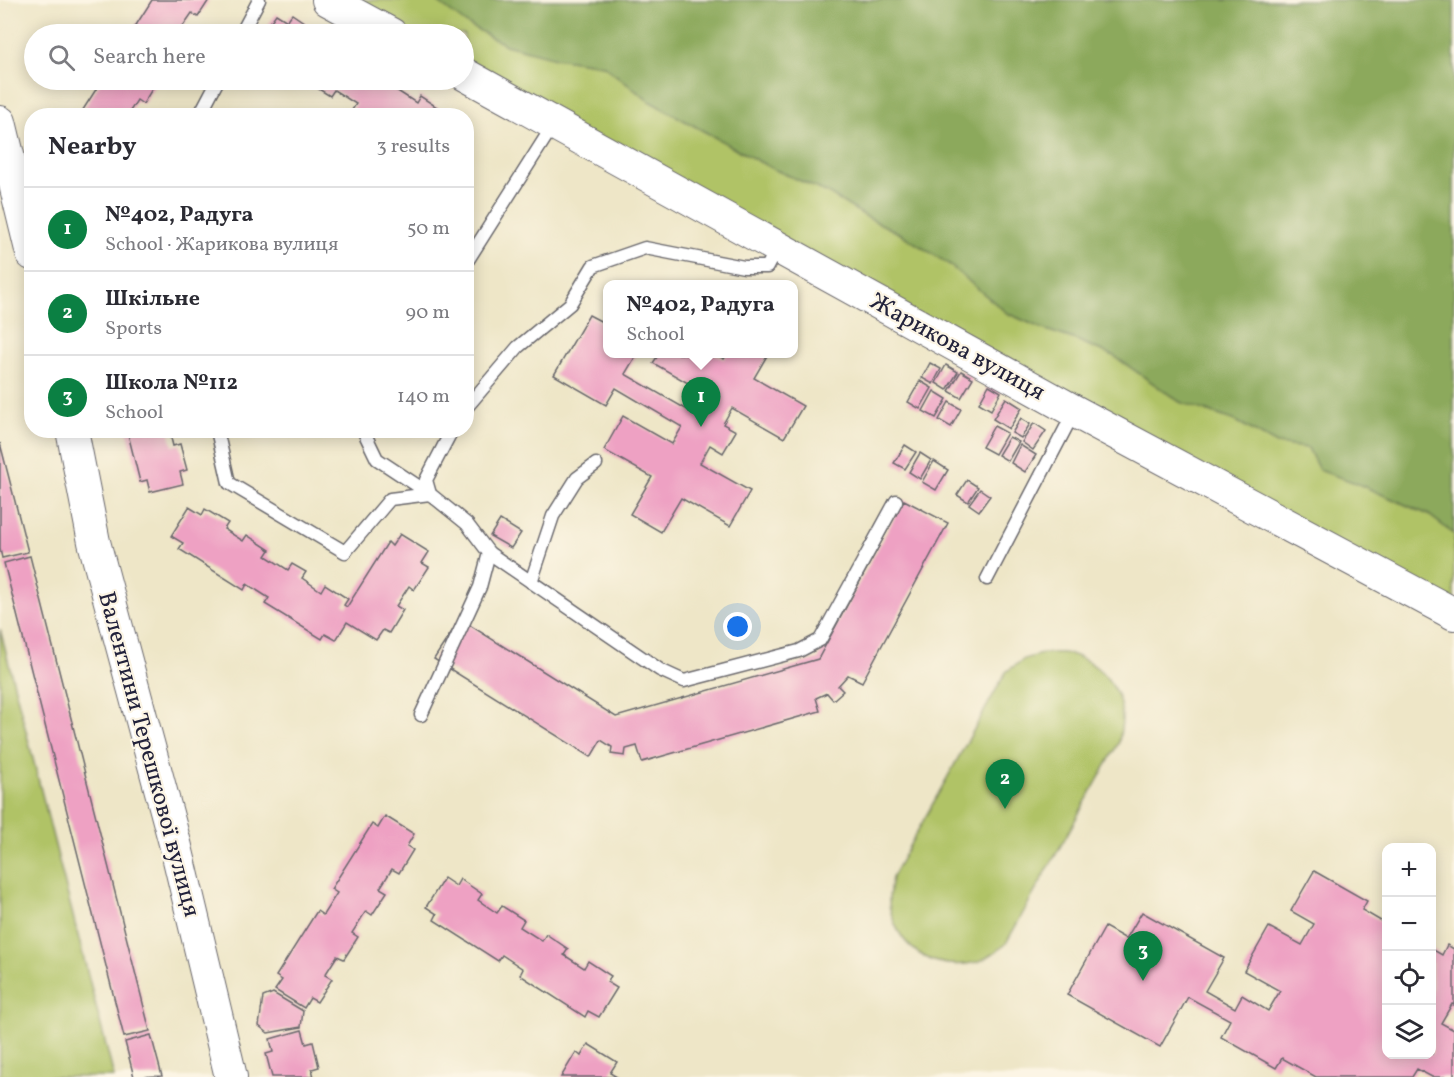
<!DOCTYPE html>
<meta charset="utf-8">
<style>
body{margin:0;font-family:Vollkorn,serif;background:#f2f2f3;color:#2b2b33}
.controls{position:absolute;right:18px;bottom:18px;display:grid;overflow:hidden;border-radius:12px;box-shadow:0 3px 15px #0003}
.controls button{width:54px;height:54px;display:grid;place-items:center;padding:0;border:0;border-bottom:2px solid #e1e1e2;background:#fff;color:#2b2b33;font:30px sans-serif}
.you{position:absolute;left:738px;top:627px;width:21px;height:21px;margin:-15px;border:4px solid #fff;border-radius:50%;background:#1a73e8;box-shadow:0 0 0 9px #1a73e833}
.badge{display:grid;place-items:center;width:39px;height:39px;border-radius:50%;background:#0b8043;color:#fff;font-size:20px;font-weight:700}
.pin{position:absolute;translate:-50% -50px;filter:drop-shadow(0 2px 3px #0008)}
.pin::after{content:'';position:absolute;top:32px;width:21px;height:18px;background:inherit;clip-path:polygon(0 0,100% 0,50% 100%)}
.popup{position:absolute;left:603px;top:280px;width:195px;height:78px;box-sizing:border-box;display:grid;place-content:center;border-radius:12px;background:#fff;filter:drop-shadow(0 2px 4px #0005);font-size:20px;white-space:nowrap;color:#7c7c81}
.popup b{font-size:22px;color:#2b2b33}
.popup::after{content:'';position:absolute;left:50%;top:100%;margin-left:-12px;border:12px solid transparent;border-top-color:#fff}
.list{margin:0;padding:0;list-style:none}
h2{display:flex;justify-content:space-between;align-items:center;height:78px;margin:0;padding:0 24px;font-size:26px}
h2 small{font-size:20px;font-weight:400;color:#7c7c81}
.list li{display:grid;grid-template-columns:39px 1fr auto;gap:18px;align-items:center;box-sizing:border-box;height:84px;padding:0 24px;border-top:2px solid #e1e1e2}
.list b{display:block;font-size:22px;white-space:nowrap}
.list p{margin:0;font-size:20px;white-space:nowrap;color:#7c7c81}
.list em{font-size:20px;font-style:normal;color:#7c7c81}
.icon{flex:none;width:33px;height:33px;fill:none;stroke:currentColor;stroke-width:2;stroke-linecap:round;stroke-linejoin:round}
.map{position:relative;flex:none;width:1454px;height:1077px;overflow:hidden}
.search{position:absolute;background:#fff;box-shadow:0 3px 15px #0003;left:24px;top:24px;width:450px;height:66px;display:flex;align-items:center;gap:15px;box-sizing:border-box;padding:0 21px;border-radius:33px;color:#7c7c81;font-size:22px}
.panel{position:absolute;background:#fff;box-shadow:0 3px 15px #0003;left:24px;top:108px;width:450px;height:330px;border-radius:24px}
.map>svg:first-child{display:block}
</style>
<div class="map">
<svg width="1454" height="1077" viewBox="0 0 1454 1077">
<rect width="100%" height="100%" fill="#fcf5e5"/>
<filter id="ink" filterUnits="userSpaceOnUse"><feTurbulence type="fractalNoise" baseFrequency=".0167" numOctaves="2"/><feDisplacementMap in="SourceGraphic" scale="12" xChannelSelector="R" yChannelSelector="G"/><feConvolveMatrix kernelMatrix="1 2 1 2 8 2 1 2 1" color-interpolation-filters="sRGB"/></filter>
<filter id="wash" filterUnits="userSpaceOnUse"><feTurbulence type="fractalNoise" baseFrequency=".008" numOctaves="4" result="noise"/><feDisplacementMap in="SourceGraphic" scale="24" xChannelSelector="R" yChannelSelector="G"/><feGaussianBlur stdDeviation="1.35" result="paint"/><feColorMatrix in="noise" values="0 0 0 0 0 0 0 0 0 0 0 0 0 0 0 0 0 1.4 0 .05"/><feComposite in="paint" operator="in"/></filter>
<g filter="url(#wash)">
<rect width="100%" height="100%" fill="#eee6c7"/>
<g fill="#b0c366" stroke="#697250" stroke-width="1.5">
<polygon points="328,0 435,0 506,45 556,58 603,65 649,101 771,168 826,192 867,217 901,234 947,263 1007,313 1043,329 1073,339 1114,356 1180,402 1236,421 1277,444 1308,448 1319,470 1356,483 1429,515 1454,534 1454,614 464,74 464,34 391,34"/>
<polygon points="0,629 114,1077 0,1077"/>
<path d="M1045,653c8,0 17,-1 24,1 29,7 52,33 53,64 0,8 -2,16 -3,24l-114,203c-9,6 -19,15 -28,17 -42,10 -77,-11 -87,-53 -3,-10 1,-23 2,-32l114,-205 18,-13z"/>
</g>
<polygon fill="#8ca95b" stroke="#57664b" stroke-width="1.5" points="435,0 1454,0 1454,534 1429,515 1356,483 1319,470 1308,448 1277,444 1236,421 1180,402 1114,356 1074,339 1043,329 1007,313 947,263 901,234 867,217 826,192 771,168 649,101 603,65 556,58 506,45 467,24"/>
<g id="blocks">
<g fill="#eea1c3">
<polygon points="152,0 209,0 198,17 192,13 179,32 183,34 133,34 131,33"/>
<polygon points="276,14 287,21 292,14 314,29 311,34 262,34"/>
<polygon points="102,80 154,80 157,81 143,104 137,100 127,116 79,116"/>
<polygon points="304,80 394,80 401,84 396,90 416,103 420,96 443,111 440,116 360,116 352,110 356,104 334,90 330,96"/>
<polygon points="589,315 608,325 608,354 637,354 625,374 691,412 702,391 653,363 659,354 715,354 724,359 727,354 768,354 754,378 803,406 784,438 732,408 723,424 736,431 723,453 710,445 700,463 750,491 730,526 681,498 661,532 630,514 652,477 604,450 623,416 672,444 682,427 616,388 606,405 554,375"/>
<polygon points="930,363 941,369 933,384 922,378"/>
<polygon points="946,365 958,372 947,390 936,383"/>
<polygon points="961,371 973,378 961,398 949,391"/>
<polygon points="920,381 932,388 920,409 908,402"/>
<polygon points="989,385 1001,392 991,410 979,403"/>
<polygon points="934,391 947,399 936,418 923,411"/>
<polygon points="1006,398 1022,408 1009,429 993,419"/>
<polygon points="949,402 961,409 951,427 939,420"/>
<polygon points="1021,418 1030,424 1021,438 1012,433"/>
<polygon points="1034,423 1046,431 1033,450 1022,442"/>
<polygon points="994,426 1007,433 995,454 982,447"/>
<polygon points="127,430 169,430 173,446 180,444 187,470 180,472 183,484 150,492 147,480 140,482"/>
<polygon points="1009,437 1019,442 1008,461 998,455"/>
<polygon points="0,443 28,552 2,558 0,549"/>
<polygon points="905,445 916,452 905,469 894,463"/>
<polygon points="1020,445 1036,455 1025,472 1011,463"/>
<polygon points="920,453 931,460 920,479 909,472"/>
<polygon points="934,461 948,470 936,490 922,482"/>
<polygon points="967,480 978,487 968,502 957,495"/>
<polygon points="980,489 990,496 979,511 969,504"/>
<polygon points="904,500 948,523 862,682 848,675 838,686 843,691 833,700 827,693 816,698 820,711 642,762 637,746 626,749 625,756 611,754 612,747 601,740 591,757 434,659 460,619 616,717 818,659"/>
<polygon points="189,507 202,515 205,509 228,523 224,529 243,541 247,535 270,550 266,556 288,570 292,564 306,572 302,578 321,591 325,584 348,599 344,605 347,607 388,542 392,546 400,534 429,552 422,563 429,567 414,590 409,586 396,606 403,610 389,633 383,630 376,640 347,622 336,640 325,634 322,639 265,604 269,598 247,584 244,590 179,549 183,543 171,536"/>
<polygon points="500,520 521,533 511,548 490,536"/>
<polygon points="30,556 150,1031 124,1037 4,563"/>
<polygon points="385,816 414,834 407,846 413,850 399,873 392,869 380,888 387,892 372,915 366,911 352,933 358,937 344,959 337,956 325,975 332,979 317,1002 310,998 304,1008 275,990 282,980 276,976 317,911 323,915 337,893 331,889 372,824 378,828"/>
<polygon points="1314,871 1367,901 1362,910 1386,924 1386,1054 1432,1054 1432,949 1442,955 1447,945 1454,949 1454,1005 1452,1004 1441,1023 1454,1030 1454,1077 1432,1077 1417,1069 1412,1077 1316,1077 1282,1058 1276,1068 1221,1037 1230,1020 1188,997 1160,1047 1067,995 1105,927 1126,939 1142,912 1224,958 1205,991 1235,1008 1242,995 1268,1011 1280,991 1244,971 1269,927 1302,945 1314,924 1291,911"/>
<polygon points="444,878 456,886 460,879 482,894 478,900 497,913 502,906 524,920 520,927 542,941 546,934 568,949 564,955 584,968 588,961 611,976 607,982 617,988 599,1017 588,1011 585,1017 520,975 523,969 502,955 498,961 434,920 437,914 426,907"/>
<polygon points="273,993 303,1011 301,1027 268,1033 259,1026 263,997"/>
<polygon points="302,1030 306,1044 313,1042 319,1067 312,1069 314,1077 272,1077 266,1054 273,1052 270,1039"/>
<polygon points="151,1035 162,1076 134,1077 125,1042"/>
<polygon points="588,1044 617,1062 610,1073 617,1077 561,1077 576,1052 581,1056"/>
</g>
</g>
</g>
<g filter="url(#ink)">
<use href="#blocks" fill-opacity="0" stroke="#69676c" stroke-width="1.5"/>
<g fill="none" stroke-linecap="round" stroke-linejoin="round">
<defs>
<g id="lane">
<polyline points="241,34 259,0"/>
<polyline points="199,116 218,80"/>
<polyline points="466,263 554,124"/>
<polyline points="466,408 518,347 570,304 593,266 645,248 744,267 767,267 777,248"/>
<polyline points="217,430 229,483 345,552 390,499 430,494"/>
<polyline points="363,430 377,459 430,494"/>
<polyline points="489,553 660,670 684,681 799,651 820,640 896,501"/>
<polyline points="987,579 1074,412"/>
<polyline points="531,582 553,516 577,478 596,464"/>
<polyline points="421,715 480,587 489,553 467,524 430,494 426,480 452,430"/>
</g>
<g id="secondary">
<polyline points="328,0 391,34"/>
<polyline points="464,74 1074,411 1454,614"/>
<polyline points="0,122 32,254"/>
<polyline points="72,430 94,542 176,847 231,1077"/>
</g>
</defs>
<use href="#lane" stroke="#69676c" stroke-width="15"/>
<use href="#secondary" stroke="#69676c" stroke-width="34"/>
<use href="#lane" stroke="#fff" stroke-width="12"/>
<use href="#secondary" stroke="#fff" stroke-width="32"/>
</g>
</g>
<g text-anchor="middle" stroke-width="4.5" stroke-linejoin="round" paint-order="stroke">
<g font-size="24" fill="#22223b" stroke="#fcf5e5">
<text transform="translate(958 346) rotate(29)" y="8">Жарикова вулиця</text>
<text transform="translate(150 754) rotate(75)" y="8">Валентини Терешкової вулиця</text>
</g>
</g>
</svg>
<div class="controls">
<button>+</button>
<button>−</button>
<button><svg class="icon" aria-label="locate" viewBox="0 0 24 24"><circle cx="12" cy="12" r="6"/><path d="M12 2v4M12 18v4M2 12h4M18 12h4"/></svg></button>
<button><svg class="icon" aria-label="layers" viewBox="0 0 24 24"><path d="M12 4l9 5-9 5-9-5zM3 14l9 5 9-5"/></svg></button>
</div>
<div class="you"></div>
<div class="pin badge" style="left:701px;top:427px">1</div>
<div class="popup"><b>№402, Радуга</b>School</div>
<div class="pin badge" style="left:1005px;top:809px">2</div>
<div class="pin badge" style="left:1143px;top:981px">3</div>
<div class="search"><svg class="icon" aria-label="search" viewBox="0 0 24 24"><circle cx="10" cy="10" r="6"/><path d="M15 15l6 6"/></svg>Search here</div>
<section class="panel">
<h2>Nearby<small>3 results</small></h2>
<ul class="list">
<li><span class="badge">1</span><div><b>№402, Радуга</b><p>School · Жарикова вулиця</p></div><em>50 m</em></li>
<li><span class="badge">2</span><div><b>Шкільне</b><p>Sports</p></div><em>90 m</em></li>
<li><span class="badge">3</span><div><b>Школа №112</b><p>School</p></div><em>140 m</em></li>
</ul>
</section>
</div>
